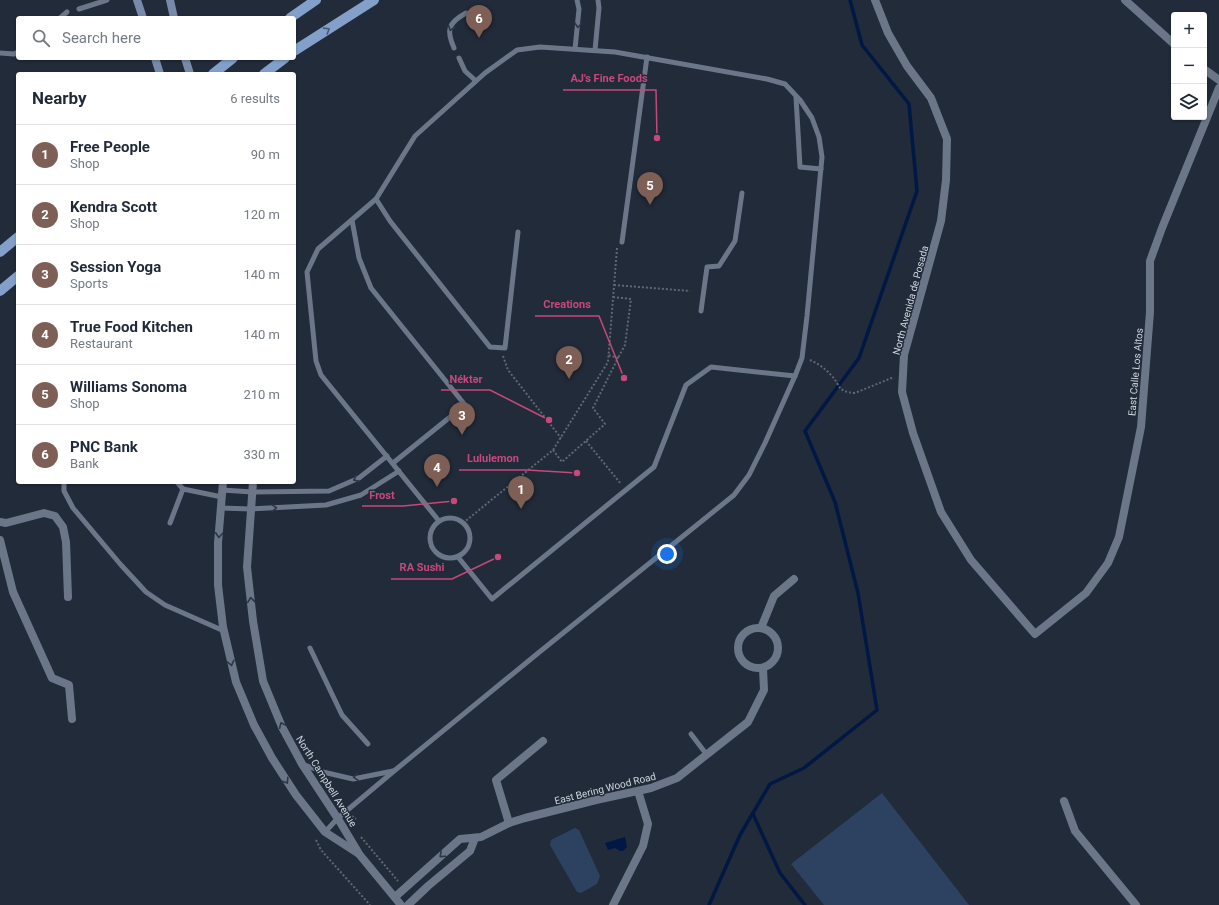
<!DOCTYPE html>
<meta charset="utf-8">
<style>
body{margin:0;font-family:Roboto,sans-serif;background:#f2f2f3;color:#1f2937}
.controls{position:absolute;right:12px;top:12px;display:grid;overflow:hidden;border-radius:4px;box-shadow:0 1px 3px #0004}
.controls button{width:36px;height:36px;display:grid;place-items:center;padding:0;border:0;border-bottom:1px solid #e0e1e3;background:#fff;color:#1f2937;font:20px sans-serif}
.you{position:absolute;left:667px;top:554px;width:14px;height:14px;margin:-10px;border:3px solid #fff;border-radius:50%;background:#1a73e8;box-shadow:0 0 0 6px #1a73e833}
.badge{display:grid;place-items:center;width:26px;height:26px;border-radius:50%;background:#7d5f55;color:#fff;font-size:13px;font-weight:700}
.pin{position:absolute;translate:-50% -33px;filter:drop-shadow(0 1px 2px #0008)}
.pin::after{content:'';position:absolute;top:21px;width:14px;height:12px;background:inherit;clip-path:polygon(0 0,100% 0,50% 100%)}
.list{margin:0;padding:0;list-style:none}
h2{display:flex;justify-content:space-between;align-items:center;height:52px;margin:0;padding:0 16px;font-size:17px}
h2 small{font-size:13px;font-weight:400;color:#747a83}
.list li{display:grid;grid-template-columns:26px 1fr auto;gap:12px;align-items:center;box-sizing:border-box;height:60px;padding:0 16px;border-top:1px solid #e0e1e3}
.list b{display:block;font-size:15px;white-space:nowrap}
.list p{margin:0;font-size:13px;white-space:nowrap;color:#747a83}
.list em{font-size:13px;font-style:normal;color:#747a83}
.icon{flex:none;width:22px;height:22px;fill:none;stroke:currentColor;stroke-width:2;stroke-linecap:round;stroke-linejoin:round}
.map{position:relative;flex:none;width:1219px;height:905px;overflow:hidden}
.search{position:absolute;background:#fff;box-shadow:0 1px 3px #0004;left:16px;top:16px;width:280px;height:44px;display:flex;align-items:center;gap:10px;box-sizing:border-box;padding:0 14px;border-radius:4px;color:#747a83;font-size:15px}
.panel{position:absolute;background:#fff;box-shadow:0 1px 3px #0004;left:16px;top:72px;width:280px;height:412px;border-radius:4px}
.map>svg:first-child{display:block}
</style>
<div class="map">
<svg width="1219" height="905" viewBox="0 0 1219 905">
<rect width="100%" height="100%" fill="#212b39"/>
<g fill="#2d4260">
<polygon points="882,793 969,905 824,905 791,864"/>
<polygon points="575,828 579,830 600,876 597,884 581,893 577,892 550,845 551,840"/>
</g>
<polygon fill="#001843" points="625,837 627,847 623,851 620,851 615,848 608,850 605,843"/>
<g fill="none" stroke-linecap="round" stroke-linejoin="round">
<g stroke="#001843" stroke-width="3.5">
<polyline points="753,814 780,873 805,905"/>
<polyline points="709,905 740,835 770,784 804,768 877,710 858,593 835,502 805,431 859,358 917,191 909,104 862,45 850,0"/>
</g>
<g stroke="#5f6874" stroke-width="2" stroke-dasharray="2 2" stroke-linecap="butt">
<polyline points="614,285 690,291"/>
<polyline points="613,297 631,299 625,345 618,358"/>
<polyline points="503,356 508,370 561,438"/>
<path d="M810,360c7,3 16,9 21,15 11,12 5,16 24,18l39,-16"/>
<polyline points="586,441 621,484"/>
<polyline points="553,450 562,462 605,424 593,408 618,358 608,355"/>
<polyline points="463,523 553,450 608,362 617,248"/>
<polyline points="338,800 343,805"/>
<polyline points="352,816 356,819"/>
<polyline points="361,837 398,881"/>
<polyline points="316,840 321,850 370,905"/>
</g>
<g stroke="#6b7788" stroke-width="5">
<polyline points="79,9 107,0"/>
<polyline points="60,18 67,12"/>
<path d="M454,48c-8,-18 -6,-25 12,-35"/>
<polyline points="575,49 579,9 577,0"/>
<polyline points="595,50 599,8 598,0"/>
<polyline points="0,53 14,54 18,52"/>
<polyline points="459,58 465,71 476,81"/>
<polyline points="796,97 800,167 821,169"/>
<polyline points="376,199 390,221 490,347 505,348 518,232"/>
<polyline points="352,220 359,258 371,288 465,405 393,463"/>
<polyline points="622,242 647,57"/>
<polyline points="701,311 707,267 719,266 735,241 742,193"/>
<polyline points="64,482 64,491 73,508 121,565 146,592 165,605 224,631"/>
<polyline points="177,482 183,489 222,497"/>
<polyline points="222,490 252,492 329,491 359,478 387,456"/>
<polyline points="221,508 251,509 326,505 361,495 399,471"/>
<circle cx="450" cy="538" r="20"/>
<polyline points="170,523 183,489"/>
<polyline points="458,557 492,599 654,467 686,385 711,367 795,376"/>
<polyline points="310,648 342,715 368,744"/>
<polyline points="691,734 707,755"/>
<polyline points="302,764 323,772 353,779 393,771"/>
<polyline points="325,832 338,818 394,771 537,654 734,495 749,475 765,443 795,376 802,358 807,316 822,157 819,137 812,118 800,100 785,84 767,79 615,52 540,47 517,50 485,73 415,136 376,199 318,249 307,272 316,361 321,375 439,521"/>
</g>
<g stroke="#6b7788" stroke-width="8">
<polyline points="875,0 888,33 907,66 931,98 947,139 946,180 941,221 904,355 902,392 913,433 941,512 971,560 1035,634 1086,593 1108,563 1119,537 1141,427 1150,312 1150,261 1162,228 1219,88"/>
<polyline points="1125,0 1174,44"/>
<polyline points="1204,69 1219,80"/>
<polyline points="0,522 6,523 44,513 55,516 63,527 66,542 68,597"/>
<polyline points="0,540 13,592 52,678 69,685 72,719"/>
<polyline points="761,628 774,596 794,579"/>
<circle cx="758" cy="648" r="20"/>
<polyline points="1064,801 1075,831 1136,905"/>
<polyline points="509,823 496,780 543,741"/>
<polyline points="359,854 401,905"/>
<polyline points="395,897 460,839 481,837 509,823 525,818 596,800 651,788 677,778 748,722 764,690 763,668"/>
<polyline points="408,905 428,886 470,851 475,838"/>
<polyline points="613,905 643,846 648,824 638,791"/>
</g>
<g stroke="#6b7788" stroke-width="8">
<polyline points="223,482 218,543 218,585 223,627 236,682 254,725 272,758 296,795 325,832 359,854"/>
<polyline points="253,482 247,567 253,621 263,681 282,727 302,764 340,822 358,852"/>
</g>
<g stroke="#778ba9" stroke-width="8">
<polyline points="137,0 143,18"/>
<polyline points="170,0 174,18"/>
<polyline points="155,58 160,74"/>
<polyline points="185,58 190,74"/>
</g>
<g stroke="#83a0ca" stroke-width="10">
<polyline points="290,18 316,0"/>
<polyline points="294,51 374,0"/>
<polyline points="213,74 233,58"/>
<polyline points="264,74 285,58"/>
<polyline points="0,252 18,237"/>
<polyline points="0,291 18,276"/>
</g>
</g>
<defs><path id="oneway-chevron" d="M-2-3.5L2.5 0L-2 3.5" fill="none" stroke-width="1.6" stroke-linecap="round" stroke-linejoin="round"/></defs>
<g stroke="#2c3645">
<use href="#oneway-chevron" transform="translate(578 25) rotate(94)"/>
<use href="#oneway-chevron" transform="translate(451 28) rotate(109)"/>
<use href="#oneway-chevron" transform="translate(356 479) rotate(153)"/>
<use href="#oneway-chevron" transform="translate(274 508) rotate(-3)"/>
<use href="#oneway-chevron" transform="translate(219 535) rotate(94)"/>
<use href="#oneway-chevron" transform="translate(251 600) rotate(-96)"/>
<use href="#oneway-chevron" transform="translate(231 663) rotate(76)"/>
<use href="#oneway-chevron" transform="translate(282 725) rotate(-114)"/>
<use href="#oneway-chevron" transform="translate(356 777) rotate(177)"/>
<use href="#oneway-chevron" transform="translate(286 781) rotate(57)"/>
<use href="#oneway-chevron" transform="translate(442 855) rotate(138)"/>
</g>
<use stroke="#485a73" href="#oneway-chevron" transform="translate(327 30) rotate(-32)"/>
<g text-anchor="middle" stroke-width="3" stroke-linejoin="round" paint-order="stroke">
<g font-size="10" fill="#d0d7e0" stroke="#212b39">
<text transform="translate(910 300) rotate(-75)" y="4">North Avenida de Posada</text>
<text transform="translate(1135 372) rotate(-85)" y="4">East Calle Los Altos</text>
<text transform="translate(327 781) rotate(58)" y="4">North Campbell Avenue</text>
<text transform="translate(605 788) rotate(-14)" y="4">East Bering Wood Road</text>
</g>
</g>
<path fill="none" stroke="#c6487c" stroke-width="1.5" d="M657 138L656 90H563M624 378L599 316H535M549 420L490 390H441M577 473L527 470H459M454 501L403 506H362M498 557L452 579H391"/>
<g fill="#c6487c" stroke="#212b39" stroke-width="1.5">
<circle cx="657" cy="138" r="4"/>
<circle cx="624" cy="378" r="4"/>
<circle cx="549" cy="420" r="4"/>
<circle cx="577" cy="473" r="4"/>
<circle cx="454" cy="501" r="4"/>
<circle cx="498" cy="557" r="4"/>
</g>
<g font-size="11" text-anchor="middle" font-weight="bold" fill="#c6487c" stroke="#212b39" stroke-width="3" stroke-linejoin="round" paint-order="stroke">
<text x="609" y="82">AJ's Fine Foods</text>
<text x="567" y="308">Creations</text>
<text x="466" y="383">Néktər</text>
<text x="493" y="462">Lululemon</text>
<text x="382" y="499">Frost</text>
<text x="422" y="571">RA Sushi</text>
</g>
</svg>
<div class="controls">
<button>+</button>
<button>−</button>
<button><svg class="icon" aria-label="layers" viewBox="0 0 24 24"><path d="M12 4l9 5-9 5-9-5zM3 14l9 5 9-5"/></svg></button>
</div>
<div class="you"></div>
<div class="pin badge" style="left:521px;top:509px">1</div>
<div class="pin badge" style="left:569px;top:379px">2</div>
<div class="pin badge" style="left:462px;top:435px">3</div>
<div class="pin badge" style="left:437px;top:487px">4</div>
<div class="pin badge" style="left:650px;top:205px">5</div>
<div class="pin badge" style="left:479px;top:38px">6</div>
<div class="search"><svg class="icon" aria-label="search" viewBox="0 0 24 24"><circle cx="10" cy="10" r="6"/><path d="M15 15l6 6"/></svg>Search here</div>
<section class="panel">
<h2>Nearby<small>6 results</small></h2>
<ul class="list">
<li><span class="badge">1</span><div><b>Free People</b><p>Shop</p></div><em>90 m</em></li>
<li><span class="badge">2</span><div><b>Kendra Scott</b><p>Shop</p></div><em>120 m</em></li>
<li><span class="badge">3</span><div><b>Session Yoga</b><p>Sports</p></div><em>140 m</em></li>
<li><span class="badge">4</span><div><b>True Food Kitchen</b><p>Restaurant</p></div><em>140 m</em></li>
<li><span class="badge">5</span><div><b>Williams Sonoma</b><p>Shop</p></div><em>210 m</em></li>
<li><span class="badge">6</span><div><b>PNC Bank</b><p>Bank</p></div><em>330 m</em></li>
</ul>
</section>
</div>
